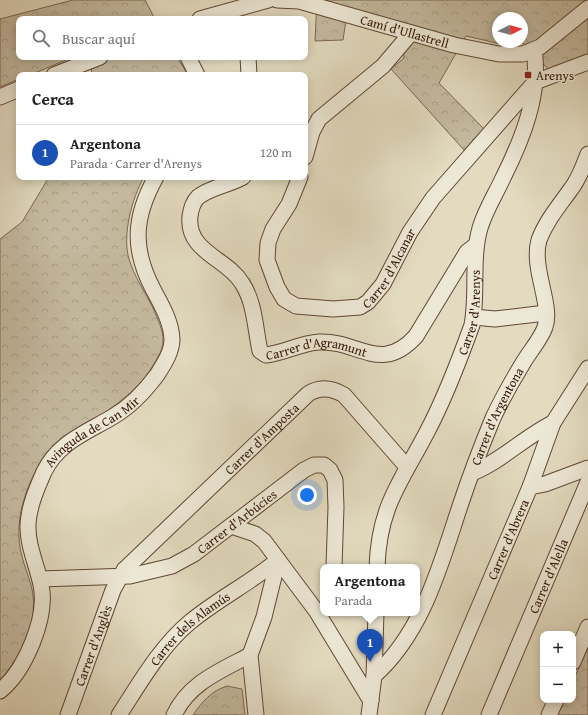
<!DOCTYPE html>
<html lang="es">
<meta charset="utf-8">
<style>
body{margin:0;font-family:"Gentium Book Plus",serif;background:#f2f2f2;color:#202124}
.controls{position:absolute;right:12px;bottom:12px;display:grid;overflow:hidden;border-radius:8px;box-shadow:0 2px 10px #0003}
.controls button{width:36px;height:36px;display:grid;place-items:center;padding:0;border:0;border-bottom:1px solid #e0e0e0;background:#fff;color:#202124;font:20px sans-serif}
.compass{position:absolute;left:492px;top:12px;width:36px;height:36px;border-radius:50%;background:#fff;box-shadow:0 2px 10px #0003;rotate:84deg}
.you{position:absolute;left:307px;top:495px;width:14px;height:14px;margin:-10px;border:3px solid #fff;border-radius:50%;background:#1a73e8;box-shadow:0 0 0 6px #1a73e833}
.badge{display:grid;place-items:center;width:26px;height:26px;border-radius:50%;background:#8f2418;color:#fff;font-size:13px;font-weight:700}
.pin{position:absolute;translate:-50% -33px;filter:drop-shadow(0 1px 2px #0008)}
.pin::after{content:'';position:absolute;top:21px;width:14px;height:12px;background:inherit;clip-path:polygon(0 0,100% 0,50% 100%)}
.popup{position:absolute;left:320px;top:564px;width:100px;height:52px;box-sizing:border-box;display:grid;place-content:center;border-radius:8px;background:#fff;filter:drop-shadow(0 1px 3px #0005);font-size:13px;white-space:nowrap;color:#757577}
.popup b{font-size:15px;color:#202124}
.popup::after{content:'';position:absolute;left:50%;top:100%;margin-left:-8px;border:8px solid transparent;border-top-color:#fff}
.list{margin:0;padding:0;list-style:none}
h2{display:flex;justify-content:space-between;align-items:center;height:52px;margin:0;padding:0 16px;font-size:17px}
h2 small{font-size:13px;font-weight:400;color:#757577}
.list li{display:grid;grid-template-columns:26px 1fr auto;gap:12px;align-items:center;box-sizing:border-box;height:56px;padding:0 16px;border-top:1px solid #e0e0e0}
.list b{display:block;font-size:15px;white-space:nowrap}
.list p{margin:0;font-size:13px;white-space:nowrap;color:#757577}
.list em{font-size:13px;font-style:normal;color:#757577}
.icon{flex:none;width:22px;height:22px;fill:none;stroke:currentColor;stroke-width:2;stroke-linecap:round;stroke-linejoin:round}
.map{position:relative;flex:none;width:588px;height:715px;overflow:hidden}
.search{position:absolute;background:#fff;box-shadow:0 2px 10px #0003;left:16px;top:16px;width:292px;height:44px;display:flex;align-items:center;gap:10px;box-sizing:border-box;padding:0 14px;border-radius:8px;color:#757577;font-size:15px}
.panel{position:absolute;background:#fff;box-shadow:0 2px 10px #0003;left:16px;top:72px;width:292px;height:108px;border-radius:8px}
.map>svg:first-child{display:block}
</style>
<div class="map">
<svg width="588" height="715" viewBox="0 0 588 715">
<defs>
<pattern id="forest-crowns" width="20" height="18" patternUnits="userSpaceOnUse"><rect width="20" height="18" fill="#c5baa0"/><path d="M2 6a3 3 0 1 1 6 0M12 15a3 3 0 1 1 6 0" fill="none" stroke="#aa9f88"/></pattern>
</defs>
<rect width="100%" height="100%" fill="#e3dbc0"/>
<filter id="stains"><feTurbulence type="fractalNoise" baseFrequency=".005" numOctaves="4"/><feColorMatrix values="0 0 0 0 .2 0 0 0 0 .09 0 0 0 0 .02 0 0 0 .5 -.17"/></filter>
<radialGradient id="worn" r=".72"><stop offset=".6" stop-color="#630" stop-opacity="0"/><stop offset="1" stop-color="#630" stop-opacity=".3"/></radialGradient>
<g fill="url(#forest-crowns)" stroke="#7c6852" fill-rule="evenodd">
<polygon points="73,0 145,0 155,19 19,19 19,57 73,57 30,75 19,75 19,79 0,87 0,19"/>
<path d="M317,0h271v56l-38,15 -27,-28 -22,1 -35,-8 -27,47 45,46 -20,21 -73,-81 13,-11 -3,-35 -53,-16 -5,33 -28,1zM498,18h24v24h-24z"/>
<polygon points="90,57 177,57 188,75 92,75"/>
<path d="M49,177h95c-12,21 -22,58 -15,82 5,17 16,33 24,49 4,10 11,23 10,34 0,8 -6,16 -9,22 -15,26 -40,43 -65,59 -22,14 -42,24 -54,49 -10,20 -17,42 -16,64 0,19 9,36 13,53 7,34 -10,66 -32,91v-441l22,-17z"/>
<polygon points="588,648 588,715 557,715 564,700 573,700 573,681"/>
<path d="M227,686l15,3 3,26h-52c9,-13 18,-24 34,-29z"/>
</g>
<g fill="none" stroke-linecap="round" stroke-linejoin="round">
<defs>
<g id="minor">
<path id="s1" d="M277,0l22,1 155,44 45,9h24l17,-7 48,-39"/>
<polyline points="200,19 268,0"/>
<polyline points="188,57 197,75"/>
<polyline points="248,57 249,75"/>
<polyline points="54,75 100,57"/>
<polyline points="0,97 19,89"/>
<polyline points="305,157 312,132 319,119 383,66 411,33"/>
<path id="s2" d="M243,177c-14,8 -32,10 -45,20 -5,5 -7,12 -8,19 -4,36 37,42 52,67 13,20 13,45 18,68l6,4c18,-2 35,-12 53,-13 39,-2 62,33 97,-6l51,-84 9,-7"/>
<path id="s3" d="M300,177l-11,27 -16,25 -5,14 -1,17 10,27 7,12 12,7 37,3 27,-2 8,-5 15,-18 27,-52 23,-34 102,-116 53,-20"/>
<polyline points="474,317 495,319 546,313"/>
<path d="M472,473c30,-12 52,-36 81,-50"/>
<polyline points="530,487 545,484 588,468"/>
<polyline points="231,526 255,534 264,541 317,612 371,701"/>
<path id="s4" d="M377,567c2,-61 24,-85 50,-135 18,-34 32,-71 45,-107 6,-32 -1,-65 8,-97 5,-17 15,-33 23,-50 19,-38 38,-84 31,-128"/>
<path id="s5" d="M40,579l90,-3 42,-10 22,-12 110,-84 10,-5h10l6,5 5,10 1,27 -2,60"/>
<polyline points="573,662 588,627"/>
<path id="s6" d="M374,676c49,-44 66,-110 86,-170 10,-30 21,-59 33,-88 9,-19 19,-37 30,-55 7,-12 18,-24 22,-36 8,-21 -14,-59 -6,-87 7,-19 20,-34 32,-51 8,-10 12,-22 17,-35"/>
<path id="s7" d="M0,691c25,-20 48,-74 41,-106 -4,-20 -14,-40 -13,-61 1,-18 9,-36 16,-52 14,-30 44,-40 70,-56 17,-10 31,-25 43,-41 7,-11 15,-23 15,-36 -1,-18 -10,-33 -18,-48 -22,-41 -21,-73 2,-114"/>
<path id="s8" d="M68,715l45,-125 11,-20 184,-176c12,-8 24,-6 36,1l63,72"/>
<path id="s9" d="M119,715c21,-32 41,-68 71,-93 28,-23 60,-39 88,-62"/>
<path d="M174,715c15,-32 46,-44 76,-60"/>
<polyline points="256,715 250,655 264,617 278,560"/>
<polyline points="369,715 374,676 376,613"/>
<path id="s10" d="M433,715l97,-228 23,-64 35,-55"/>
<path id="s11" d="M489,715l99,-233"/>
<polyline points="549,715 556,700"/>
</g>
</defs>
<use href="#minor" stroke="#604734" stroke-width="17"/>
<use href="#minor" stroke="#ede8d6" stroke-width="15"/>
</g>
<rect fill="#8f2418" stroke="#ede8d6" stroke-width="1.5" x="524" y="71" width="8" height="8" rx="2"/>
<g text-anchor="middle" stroke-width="3" stroke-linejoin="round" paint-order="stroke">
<g font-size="13" fill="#341605" stroke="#ede8d6">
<text dy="5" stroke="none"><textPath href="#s1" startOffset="132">Camí d'Ullastrell</textPath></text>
<text dy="5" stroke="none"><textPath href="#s3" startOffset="261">Carrer d'Alcanar</textPath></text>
<text dy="5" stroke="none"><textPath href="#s4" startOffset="274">Carrer d'Arenys</textPath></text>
<text dy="5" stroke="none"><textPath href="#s2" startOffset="289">Carrer d'Agramunt</textPath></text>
<text dy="5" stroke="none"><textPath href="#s6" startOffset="290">Carrer d'Argentona</textPath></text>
<text dy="5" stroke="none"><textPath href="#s7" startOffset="299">Avinguda de Can Mir</textPath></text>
<text dy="5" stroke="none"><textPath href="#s8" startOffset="346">Carrer d'Amposta</textPath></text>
<text dy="5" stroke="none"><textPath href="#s5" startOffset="212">Carrer d'Arbúcies</textPath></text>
<text dy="5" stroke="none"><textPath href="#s10" startOffset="191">Carrer d'Abrera</textPath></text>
<text dy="5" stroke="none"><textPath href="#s11" startOffset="151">Carrer d'Alella</textPath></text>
<text dy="5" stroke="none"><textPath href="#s9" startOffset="113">Carrer dels Alamús</textPath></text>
<text dy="5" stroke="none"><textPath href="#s8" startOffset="74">Carrer d'Anglès</textPath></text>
</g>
<g font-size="13" fill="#341605" stroke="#ede8d6" text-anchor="start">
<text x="536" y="80">Arenys</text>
</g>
</g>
<rect width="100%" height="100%" filter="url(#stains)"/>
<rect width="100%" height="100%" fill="url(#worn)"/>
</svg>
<div class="controls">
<button>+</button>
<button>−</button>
</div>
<svg class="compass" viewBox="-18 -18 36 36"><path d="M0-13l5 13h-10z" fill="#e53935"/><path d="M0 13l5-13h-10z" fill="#757577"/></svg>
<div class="you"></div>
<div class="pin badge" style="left:370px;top:662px;background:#1a4fb4">1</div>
<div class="popup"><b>Argentona</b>Parada</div>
<div class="search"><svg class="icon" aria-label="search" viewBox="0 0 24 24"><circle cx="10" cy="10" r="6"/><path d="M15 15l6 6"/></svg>Buscar aquí</div>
<section class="panel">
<h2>Cerca<small></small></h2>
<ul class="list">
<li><span class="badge" style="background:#1a4fb4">1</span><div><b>Argentona</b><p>Parada · Carrer d'Arenys</p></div><em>120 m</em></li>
</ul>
</section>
</div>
